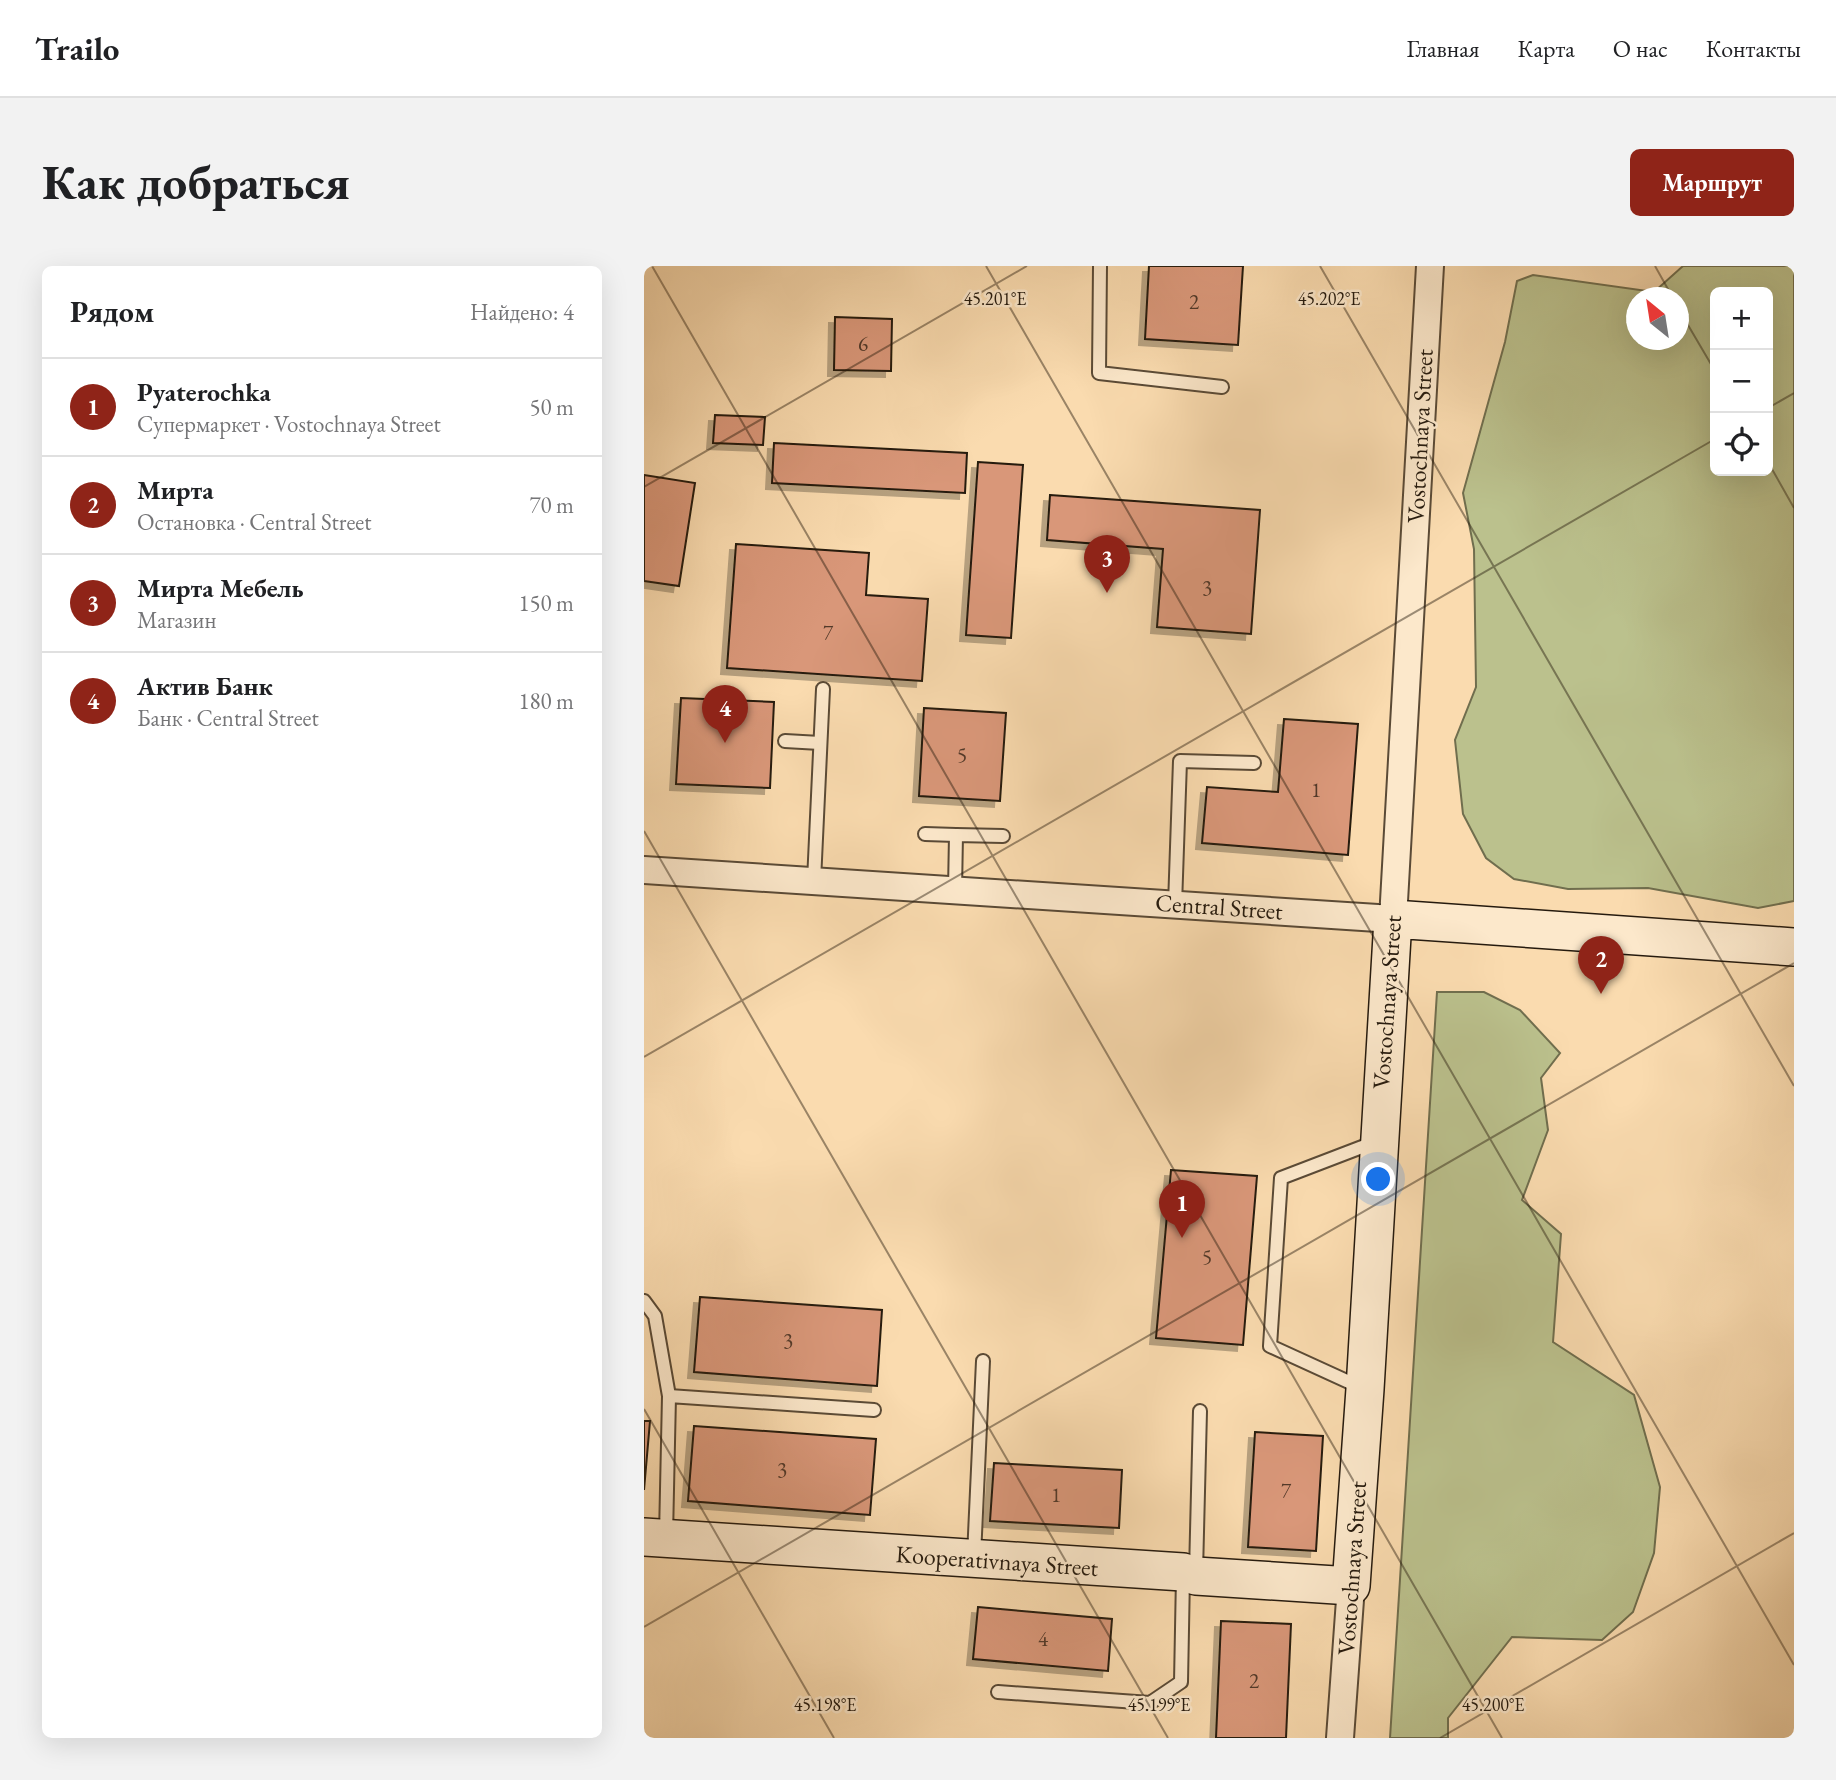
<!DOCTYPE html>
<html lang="ru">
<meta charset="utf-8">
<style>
body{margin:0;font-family:"EB Garamond",serif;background:#f2f2f2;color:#202124}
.controls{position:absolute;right:21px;top:21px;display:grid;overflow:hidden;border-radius:10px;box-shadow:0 7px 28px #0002}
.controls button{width:63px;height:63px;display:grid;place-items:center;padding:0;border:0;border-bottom:2px solid #e0e0e0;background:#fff;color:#202124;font:35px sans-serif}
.compass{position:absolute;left:982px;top:21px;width:63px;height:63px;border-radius:50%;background:#fff;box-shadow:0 7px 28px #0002;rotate:330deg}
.you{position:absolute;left:735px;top:914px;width:24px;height:24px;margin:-18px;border:5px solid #fff;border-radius:50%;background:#1a73e8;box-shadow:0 0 0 10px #1a73e833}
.badge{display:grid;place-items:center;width:46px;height:46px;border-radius:50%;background:#8f2418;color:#fff;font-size:23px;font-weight:700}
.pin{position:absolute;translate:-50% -58px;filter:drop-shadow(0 2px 4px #0008)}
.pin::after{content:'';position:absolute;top:37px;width:24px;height:21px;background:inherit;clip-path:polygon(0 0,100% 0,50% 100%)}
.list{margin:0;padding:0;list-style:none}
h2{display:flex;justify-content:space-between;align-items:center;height:91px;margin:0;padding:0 28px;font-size:30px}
h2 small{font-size:23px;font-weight:400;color:#757577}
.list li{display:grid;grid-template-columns:46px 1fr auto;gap:21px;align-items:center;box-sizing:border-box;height:98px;padding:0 28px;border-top:2px solid #e0e0e0}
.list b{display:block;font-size:26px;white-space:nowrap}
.list p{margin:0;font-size:23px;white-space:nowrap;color:#757577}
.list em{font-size:23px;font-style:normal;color:#757577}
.icon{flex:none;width:38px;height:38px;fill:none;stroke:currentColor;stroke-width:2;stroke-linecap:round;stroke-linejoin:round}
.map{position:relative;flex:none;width:1150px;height:1472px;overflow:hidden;border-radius:10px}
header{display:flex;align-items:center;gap:42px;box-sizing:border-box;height:98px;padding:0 35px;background:#fff;border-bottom:2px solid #e0e0e0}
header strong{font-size:33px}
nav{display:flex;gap:38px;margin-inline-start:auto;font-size:24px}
.intro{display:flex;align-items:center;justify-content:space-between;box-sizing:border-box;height:168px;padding:0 42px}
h1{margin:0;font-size:49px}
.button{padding:18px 32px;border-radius:10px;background:#8f2418;color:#fff;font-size:24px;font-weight:700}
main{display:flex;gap:42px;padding:0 42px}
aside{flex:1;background:#fff;border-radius:10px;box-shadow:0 7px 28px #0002}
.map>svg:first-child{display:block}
</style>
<header>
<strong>Trailo</strong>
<nav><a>Главная</a><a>Карта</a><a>О нас</a><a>Контакты</a></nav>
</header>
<div class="intro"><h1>Как добраться</h1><a class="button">Маршрут</a></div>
<main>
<aside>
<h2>Рядом<small>Найдено: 4</small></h2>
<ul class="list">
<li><span class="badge">1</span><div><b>Pyaterochka</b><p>Супермаркет · Vostochnaya Street</p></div><em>50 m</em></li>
<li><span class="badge">2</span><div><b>Мирта</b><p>Остановка · Central Street</p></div><em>70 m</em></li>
<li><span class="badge">3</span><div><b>Мирта Мебель</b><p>Магазин</p></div><em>150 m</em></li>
<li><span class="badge">4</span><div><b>Актив Банк</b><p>Банк · Central Street</p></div><em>180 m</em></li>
</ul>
</aside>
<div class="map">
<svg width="1150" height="1472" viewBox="0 0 1150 1472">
<defs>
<filter id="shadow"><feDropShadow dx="-6" dy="6" stdDeviation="0" flood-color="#0004"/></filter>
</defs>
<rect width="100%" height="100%" fill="#fadbaf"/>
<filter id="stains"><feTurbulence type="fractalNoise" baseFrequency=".00286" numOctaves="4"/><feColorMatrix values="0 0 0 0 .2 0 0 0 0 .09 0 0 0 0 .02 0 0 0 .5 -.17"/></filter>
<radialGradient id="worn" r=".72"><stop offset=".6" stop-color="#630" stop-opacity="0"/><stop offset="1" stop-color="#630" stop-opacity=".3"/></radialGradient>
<g fill="#bbc18d" stroke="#706e4e" stroke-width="2" fill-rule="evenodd">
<path d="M1039,0h111v635l-36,7 -110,-20 -80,1 -54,-10 -28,-21 -23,-44 -8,-74 21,-53 -2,-138 -11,-56 42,-151 12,-61 16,-6 121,17zM1071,26h53v179h-53zM992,32h42v42h-42z"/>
<polygon points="793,726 840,726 876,744 916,787 897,812 904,864 878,934 917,968 909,1076 990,1129 1016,1221 1010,1287 989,1346 958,1374 868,1371 804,1452 804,1472 746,1472"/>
</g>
<g fill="#d99779" stroke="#251a0e" stroke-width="2" filter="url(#shadow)">
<polygon points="505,0 599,0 594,79 501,73"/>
<polygon points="191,51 248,53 247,105 190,104"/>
<polygon points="71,149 121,151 119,179 69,177"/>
<polygon points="130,177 323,187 321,227 128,217"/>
<polygon points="334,196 379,199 367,372 322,369"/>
<polygon points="0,209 51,217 35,320 0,315"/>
<polygon points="406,229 616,244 607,368 513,361 519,283 403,274"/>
<polygon points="92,278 225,287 222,329 284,333 278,415 83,402"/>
<polygon points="37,432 130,436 126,522 32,518"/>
<polygon points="280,442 362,447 356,535 275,530"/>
<polygon points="640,453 714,458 704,589 558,577 563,521 634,526"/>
<polygon points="527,904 613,910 599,1079 512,1072"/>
<polygon points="56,1031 238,1044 233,1120 50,1106"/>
<polygon points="0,1155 6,1155 0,1224"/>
<polygon points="50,1160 232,1173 226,1249 44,1235"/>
<polygon points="611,1166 679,1170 672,1285 604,1281"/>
<polygon points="350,1197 478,1204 475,1262 346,1255"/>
<polygon points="334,1341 468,1353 464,1405 329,1393"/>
<polygon points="577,1355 647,1358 642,1472 572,1472"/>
</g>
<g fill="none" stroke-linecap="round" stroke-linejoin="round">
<defs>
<g id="lane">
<polyline points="456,0 455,107 578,121"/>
<polyline points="141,475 176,477"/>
<polyline points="281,568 312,569"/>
<polyline points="170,615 179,423"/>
<polyline points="311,624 312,569 359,570"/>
<polyline points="531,639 536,495 610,497"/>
<polyline points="0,1035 11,1050 25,1130"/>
<polyline points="718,1122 626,1080 637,912 731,876"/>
<polyline points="22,1270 25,1130 230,1144"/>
<polyline points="330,1290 339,1095"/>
<polyline points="552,1306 556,1145"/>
<polyline points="354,1426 506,1437 537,1416 539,1310"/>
</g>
<g id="street">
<polyline points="0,604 749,653 786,0"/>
<polyline points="696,1472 707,1320"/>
</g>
<polyline id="secondary" points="0,1271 539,1306 552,1310 707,1320 721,1123 749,653 1150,681"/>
</defs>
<use href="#lane" stroke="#5a4a36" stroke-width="16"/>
<use href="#street" stroke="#5a4a36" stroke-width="30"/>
<use href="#secondary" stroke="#251a0e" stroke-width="40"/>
<use href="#lane" stroke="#fce8cb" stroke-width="12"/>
<use href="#street" stroke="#fce8cb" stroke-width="26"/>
<use href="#secondary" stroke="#fce8cb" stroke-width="37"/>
</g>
<path fill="none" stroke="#251a0e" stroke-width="2" stroke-opacity="0.45" d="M8,0l850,1472M342,0l808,1399M676,0l474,820M1011,0l18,32M1034,42l37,63M1124,142l26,-15M1124,196l26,46M0,221l383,-221M0,565l524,907M0,791l1071,-618M0,1143l190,329M0,1361l1150,-664M796,1472l354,-205"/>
<g text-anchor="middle" stroke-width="5" stroke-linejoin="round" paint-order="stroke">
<g font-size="21" fill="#523929">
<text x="550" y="43">2</text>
<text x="219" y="85">6</text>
<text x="563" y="329">3</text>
<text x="184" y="374">7</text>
<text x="318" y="496">5</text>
<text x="672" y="531">1</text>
<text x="563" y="998">5</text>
<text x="144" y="1082">3</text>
<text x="138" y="1211">3</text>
<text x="642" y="1232">7</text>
<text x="412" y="1236">1</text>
<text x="399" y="1380">4</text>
<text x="610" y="1422">2</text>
</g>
<g font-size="24" fill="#251a0e" stroke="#fce8cb">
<text transform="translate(776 170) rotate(-87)" y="8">Vostochnaya Street</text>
<text transform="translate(575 641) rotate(4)" y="8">Central Street</text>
<text transform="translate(743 736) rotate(-86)" y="8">Vostochnaya Street</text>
<text transform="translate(353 1295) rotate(4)" y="8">Kooperativnaya Street</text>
<text transform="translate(708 1302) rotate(-86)" y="8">Vostochnaya Street</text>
</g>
</g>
<g font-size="18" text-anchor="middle" fill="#251a0e" stroke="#fce8cb" stroke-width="5" stroke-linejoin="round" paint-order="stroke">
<text x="351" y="39">45.201°E</text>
<text x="685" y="39">45.202°E</text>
<text x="181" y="1445">45.198°E</text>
<text x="515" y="1445">45.199°E</text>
<text x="849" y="1445">45.200°E</text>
</g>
<rect width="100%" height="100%" filter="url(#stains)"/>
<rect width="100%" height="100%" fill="url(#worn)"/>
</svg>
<div class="controls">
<button>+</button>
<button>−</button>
<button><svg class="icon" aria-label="locate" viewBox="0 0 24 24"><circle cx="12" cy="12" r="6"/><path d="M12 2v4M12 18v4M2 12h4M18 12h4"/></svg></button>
</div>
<svg class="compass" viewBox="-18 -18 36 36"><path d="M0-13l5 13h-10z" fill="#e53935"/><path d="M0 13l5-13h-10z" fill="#757577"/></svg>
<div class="you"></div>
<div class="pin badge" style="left:538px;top:972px">1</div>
<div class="pin badge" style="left:957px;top:728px">2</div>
<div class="pin badge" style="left:463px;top:327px">3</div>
<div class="pin badge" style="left:81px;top:477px">4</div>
</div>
</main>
